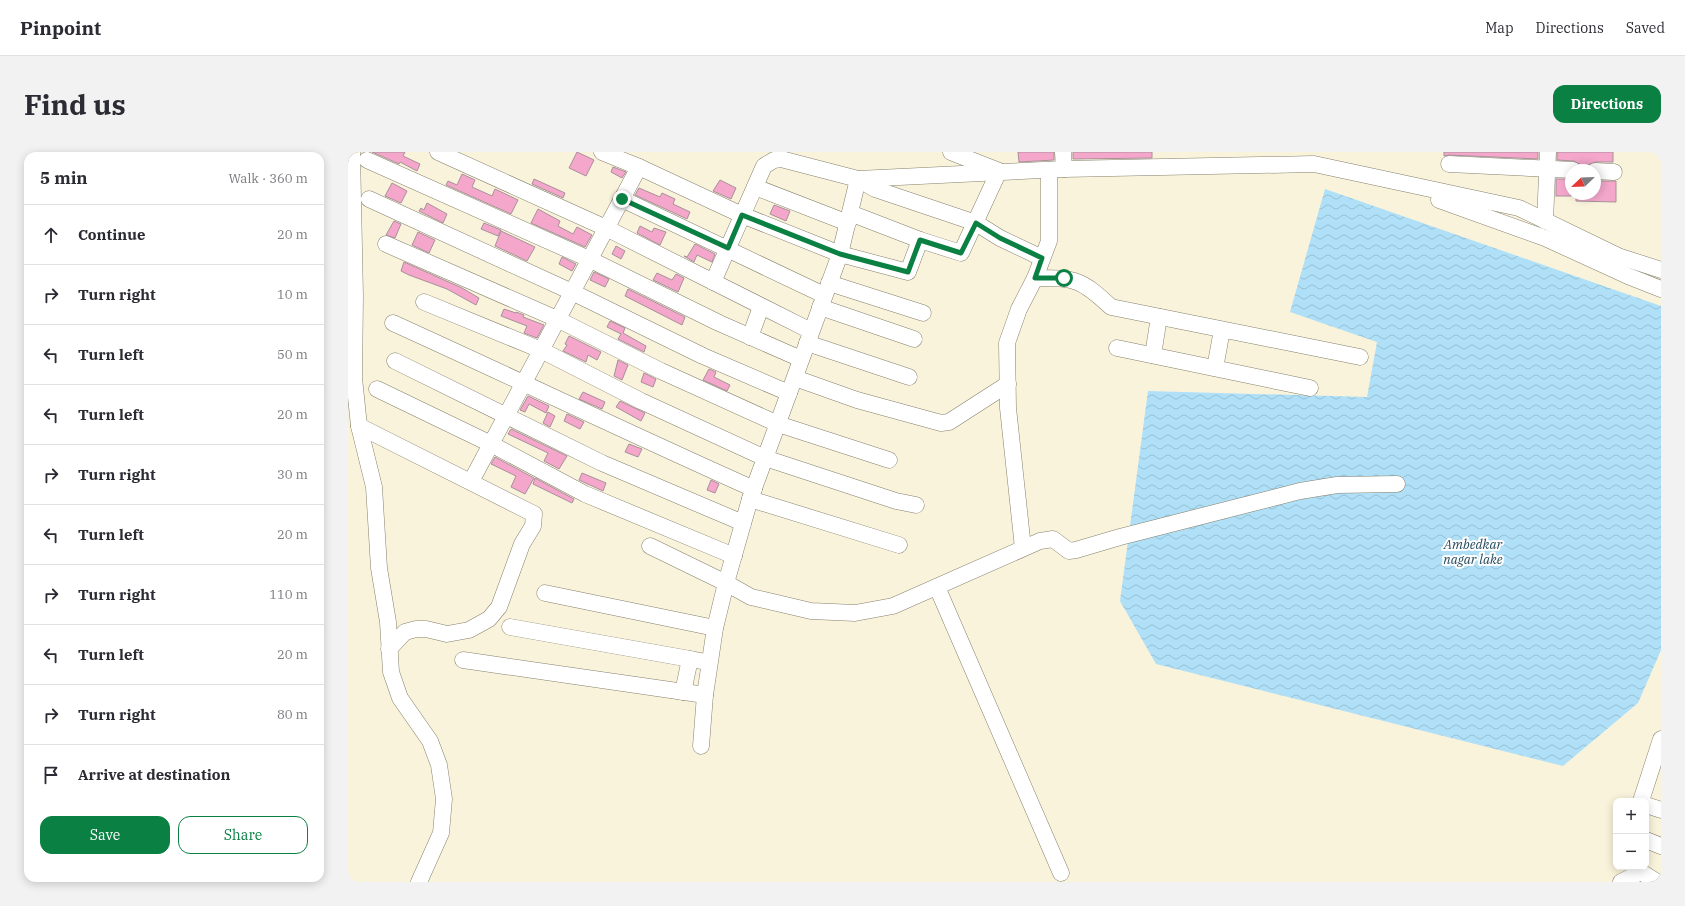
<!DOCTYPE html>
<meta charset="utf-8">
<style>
body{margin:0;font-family:"IBM Plex Serif",serif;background:#f2f2f3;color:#2b2b33}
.controls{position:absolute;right:12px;bottom:12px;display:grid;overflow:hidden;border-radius:8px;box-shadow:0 2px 10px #0003}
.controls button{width:36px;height:36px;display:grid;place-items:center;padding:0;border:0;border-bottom:1px solid #e1e1e2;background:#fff;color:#2b2b33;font:20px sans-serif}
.compass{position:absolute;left:1217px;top:12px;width:36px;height:36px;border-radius:50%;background:#fff;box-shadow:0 2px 10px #0003;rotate:247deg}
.stop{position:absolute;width:12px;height:12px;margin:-9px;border:3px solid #0b8043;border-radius:50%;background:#fff}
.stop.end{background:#0b8043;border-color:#fff;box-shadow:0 1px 4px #0008}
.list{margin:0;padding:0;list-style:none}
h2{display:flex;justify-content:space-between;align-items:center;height:52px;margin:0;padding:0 16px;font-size:17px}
h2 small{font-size:13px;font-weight:400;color:#7c7c81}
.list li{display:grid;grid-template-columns:26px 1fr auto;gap:12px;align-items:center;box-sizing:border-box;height:60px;padding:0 16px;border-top:1px solid #e1e1e2}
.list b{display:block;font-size:15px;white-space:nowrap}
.list em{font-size:13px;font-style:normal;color:#7c7c81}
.actions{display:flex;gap:8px;padding:12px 16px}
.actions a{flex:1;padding:9px 0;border:1px solid #0b8043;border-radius:12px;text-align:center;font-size:14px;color:#0b8043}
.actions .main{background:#0b8043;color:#fff}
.icon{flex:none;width:22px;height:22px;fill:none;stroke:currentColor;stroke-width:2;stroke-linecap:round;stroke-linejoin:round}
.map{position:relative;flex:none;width:1313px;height:730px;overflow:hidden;border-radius:12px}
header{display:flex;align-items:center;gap:24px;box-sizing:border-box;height:56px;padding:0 20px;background:#fff;border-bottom:1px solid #e1e1e2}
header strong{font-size:19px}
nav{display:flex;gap:22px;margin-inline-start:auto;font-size:14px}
.intro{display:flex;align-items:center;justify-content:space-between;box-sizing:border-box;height:96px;padding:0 24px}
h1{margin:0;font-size:28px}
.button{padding:10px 18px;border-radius:12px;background:#0b8043;color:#fff;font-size:14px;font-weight:700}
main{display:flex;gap:24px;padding:0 24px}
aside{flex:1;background:#fff;border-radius:12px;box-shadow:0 2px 10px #0003}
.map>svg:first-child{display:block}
</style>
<header>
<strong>Pinpoint</strong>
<nav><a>Map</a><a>Directions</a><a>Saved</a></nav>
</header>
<div class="intro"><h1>Find us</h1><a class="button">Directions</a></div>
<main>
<aside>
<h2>5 min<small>Walk · 360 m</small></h2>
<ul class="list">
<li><svg class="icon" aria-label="ahead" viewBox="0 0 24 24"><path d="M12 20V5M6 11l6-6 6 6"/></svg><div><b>Continue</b></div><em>20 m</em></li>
<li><svg class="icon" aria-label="right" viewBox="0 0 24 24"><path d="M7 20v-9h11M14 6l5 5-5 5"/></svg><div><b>Turn right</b></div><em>10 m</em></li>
<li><svg class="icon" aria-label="left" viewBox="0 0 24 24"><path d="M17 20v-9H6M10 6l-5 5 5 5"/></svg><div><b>Turn left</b></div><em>50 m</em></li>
<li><svg class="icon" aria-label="left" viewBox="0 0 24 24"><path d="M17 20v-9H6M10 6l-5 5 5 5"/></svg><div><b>Turn left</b></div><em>20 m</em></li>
<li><svg class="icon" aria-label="right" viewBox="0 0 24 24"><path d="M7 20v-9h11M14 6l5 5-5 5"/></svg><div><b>Turn right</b></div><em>30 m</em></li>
<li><svg class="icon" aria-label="left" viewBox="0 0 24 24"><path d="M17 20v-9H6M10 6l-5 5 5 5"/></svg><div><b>Turn left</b></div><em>20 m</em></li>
<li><svg class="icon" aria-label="right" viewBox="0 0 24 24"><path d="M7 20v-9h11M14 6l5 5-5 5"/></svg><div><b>Turn right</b></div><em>110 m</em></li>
<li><svg class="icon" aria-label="left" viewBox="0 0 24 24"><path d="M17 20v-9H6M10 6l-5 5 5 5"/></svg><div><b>Turn left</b></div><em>20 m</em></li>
<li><svg class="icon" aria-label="right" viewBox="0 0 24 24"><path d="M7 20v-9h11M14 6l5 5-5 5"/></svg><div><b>Turn right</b></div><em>80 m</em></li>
<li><svg class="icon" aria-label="arrive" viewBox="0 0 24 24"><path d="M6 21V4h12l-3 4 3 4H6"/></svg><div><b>Arrive at destination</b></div></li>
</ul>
<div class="actions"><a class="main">Save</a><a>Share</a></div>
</aside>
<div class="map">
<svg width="1313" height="730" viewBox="0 0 1313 730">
<defs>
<pattern id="water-waves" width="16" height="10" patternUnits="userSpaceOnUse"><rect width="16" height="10" fill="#afe0f8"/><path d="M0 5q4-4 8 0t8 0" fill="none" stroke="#96c0d4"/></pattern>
</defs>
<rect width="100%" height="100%" fill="#f9f3dc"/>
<polygon fill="url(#water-waves)" points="977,37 1313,154 1313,498 1290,551 1215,614 808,512 772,449 800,239 1019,245 1029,190 942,160"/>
<g fill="#f4a7cb" stroke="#a7909a">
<polygon points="24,0 57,0 55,4 72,12 69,19 52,10 51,12"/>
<polygon points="229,0 246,8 238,24 221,16"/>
<polygon points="670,0 706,0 706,8 671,10"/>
<polygon points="725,0 804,0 804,6 725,7"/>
<polygon points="1096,0 1190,0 1190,7 1101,3 1096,4"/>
<polygon points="1209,0 1265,0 1265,10 1248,10 1240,13 1233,13 1226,9 1209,8"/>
<polygon points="265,15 278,20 274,26 263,20"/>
<polygon points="114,22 127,28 124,35 144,44 147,37 170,48 163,62 98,33 100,29 109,33"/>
<polygon points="186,27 217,41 215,46 184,32"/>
<rect x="1208" y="27" width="15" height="17"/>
<polygon points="372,28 388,36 383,47 365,39"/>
<polygon points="1247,29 1268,29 1268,50 1228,49 1228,42 1247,42"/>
<polygon points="44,31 59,39 53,51 37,44"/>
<polygon points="291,36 312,45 314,41 327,47 325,52 342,60 339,67 287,43"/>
<polygon points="79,51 99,62 95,71 71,59 73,56 76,58"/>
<polygon points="426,53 442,59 438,69 422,62"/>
<polygon points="190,57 212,69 210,74 225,82 229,75 244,83 237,95 183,71"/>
<polygon points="46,69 53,72 47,86 38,83"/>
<polygon points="136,71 153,78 150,84 133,77"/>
<polygon points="292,74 304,80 306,76 318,80 312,93 289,81"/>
<polygon points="153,79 187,95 179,109 147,94"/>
<polygon points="70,80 87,88 81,101 64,93"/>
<polygon points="347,92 367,102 364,110 349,103 346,110 336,104 339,105"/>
<polygon points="268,94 277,99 273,107 264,102"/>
<polygon points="214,105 228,112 224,119 211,112"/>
<polygon points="56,110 114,136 131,146 128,153 99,137 61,123 53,119"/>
<polygon points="246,120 261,127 257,135 242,128"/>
<polygon points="309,121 324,128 328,122 336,126 330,140 305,128"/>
<polygon points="280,137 337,165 334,173 277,144"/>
<polygon points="156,157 168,161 168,160 176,163 175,165 196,173 189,186 176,181 179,174 153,164"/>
<polygon points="262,169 277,176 275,181 298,194 296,200 270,187 273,182 259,175"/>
<polygon points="221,184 253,200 249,208 240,203 238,210 215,199 219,193 217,192"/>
<polygon points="270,208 280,213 274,228 266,224"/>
<polygon points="361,217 368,220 366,225 382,233 379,239 355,228"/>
<polygon points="296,221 308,227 305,235 293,230"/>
<polygon points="235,240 257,250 254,257 231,247"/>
<polygon points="180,244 201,254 198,261 181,252 177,260 172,258"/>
<polygon points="272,249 297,261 293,269 268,255"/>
<polygon points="200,260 207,264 202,275 195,271"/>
<polygon points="219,262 236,270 232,277 216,269"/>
<polygon points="163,277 219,304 211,317 196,309 200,301 160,282"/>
<polygon points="281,292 294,297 290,305 277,300"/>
<polygon points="147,305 186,326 177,342 163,335 168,324 143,312"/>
<polygon points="234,321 258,331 255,339 231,328"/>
<polygon points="187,326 226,347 224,351 185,332"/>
<polygon points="363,328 371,332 367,341 359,338"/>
</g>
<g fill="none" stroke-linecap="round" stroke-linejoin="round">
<defs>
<g id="minor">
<polyline points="4,0 7,144 6,226 11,274 26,335 31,416 40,470 43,520 52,546 82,589 91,613 96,647 93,681 71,730"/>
<polyline points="90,0 258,76 463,179"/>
<polyline points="254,0 291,15 394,63 492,102 560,120 572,88"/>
<polyline points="715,0 716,17"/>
<polyline points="19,8 241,107 371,171 453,207"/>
<polyline points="1101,12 1225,18"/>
<path d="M701,18v71l-14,37c41,0 46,1 76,29l249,50"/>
<polyline points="1247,19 1266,20"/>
<polyline points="407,35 500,71"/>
<polyline points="21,47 224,140 355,204 441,241"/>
<polyline points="274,47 476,143"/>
<polyline points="1091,48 1197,86 1280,124 1313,137"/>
<polyline points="502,61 572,88 613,101 651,19 603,0"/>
<polyline points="1197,69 1200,0"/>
<polyline points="38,92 209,167 313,219 430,272 541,308"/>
<polyline points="365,130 416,14 426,8 433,7 510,27 716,17 966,12 1171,56 1270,104 1313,118"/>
<polyline points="481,131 575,161"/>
<polyline points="76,150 193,198 293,249 417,306 548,349 568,353"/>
<polyline points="472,155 566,187"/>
<path d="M45,171c121,55 240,112 361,166"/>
<polyline points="402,185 413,155"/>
<polyline points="459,191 561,225"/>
<polyline points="769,196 962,236"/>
<polyline points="805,203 811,165"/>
<polyline points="47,209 254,311 395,371"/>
<polyline points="867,216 874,178"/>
<polyline points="447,226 509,248 593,271 601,270 660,232"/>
<polyline points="29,237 143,292 237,342 386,404"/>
<polyline points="11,274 186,362 185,374 174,392 151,455 141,467 121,478 99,482 78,477 68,477 57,480 41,497"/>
<polyline points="127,322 291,15"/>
<polyline points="402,347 551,393"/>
<polyline points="302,394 378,431 403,445 463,459 507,461 545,454 692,389 705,387 721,399 728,398 772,385 952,339 989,333 1049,332"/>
<polyline points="675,396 660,256 659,191 671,157 687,126"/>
<polyline points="589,435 713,721"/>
<polyline points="197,441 367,476"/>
<polyline points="162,475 342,507"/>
<polyline points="115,508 357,543"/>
<polyline points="335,540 342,507 353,509"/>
<polyline points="353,594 357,543 367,476 378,431 402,347 492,102 510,27 527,37 628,71 652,86 694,106"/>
<polyline points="1293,649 1313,587"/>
<polyline points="1298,653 1313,658"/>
<polyline points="1298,688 1313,694"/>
<polyline points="1289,715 1293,720 1309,730"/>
<polyline points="1273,730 1293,720"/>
</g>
</defs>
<use href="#minor" stroke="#86816c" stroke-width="17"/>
<use href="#minor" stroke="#fff" stroke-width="16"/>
</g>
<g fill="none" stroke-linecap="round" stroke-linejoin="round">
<polyline stroke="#0b8043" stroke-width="5" points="274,47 380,96 394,63 492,102 560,120 572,88 613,101 628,71 652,86 694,106 687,126 716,126"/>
</g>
<g text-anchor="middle" stroke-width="4" stroke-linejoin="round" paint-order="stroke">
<g font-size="13" font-style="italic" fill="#244a5c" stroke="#fff">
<text x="1125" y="397">Ambedkar<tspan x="1125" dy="15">nagar lake</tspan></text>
</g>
</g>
</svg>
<div class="controls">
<button>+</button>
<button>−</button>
</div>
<svg class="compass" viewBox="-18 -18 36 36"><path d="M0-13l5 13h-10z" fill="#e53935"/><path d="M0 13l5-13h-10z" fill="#7c7c81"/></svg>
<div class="stop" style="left:716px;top:126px"></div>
<div class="stop end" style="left:274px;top:47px"></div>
</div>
</main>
